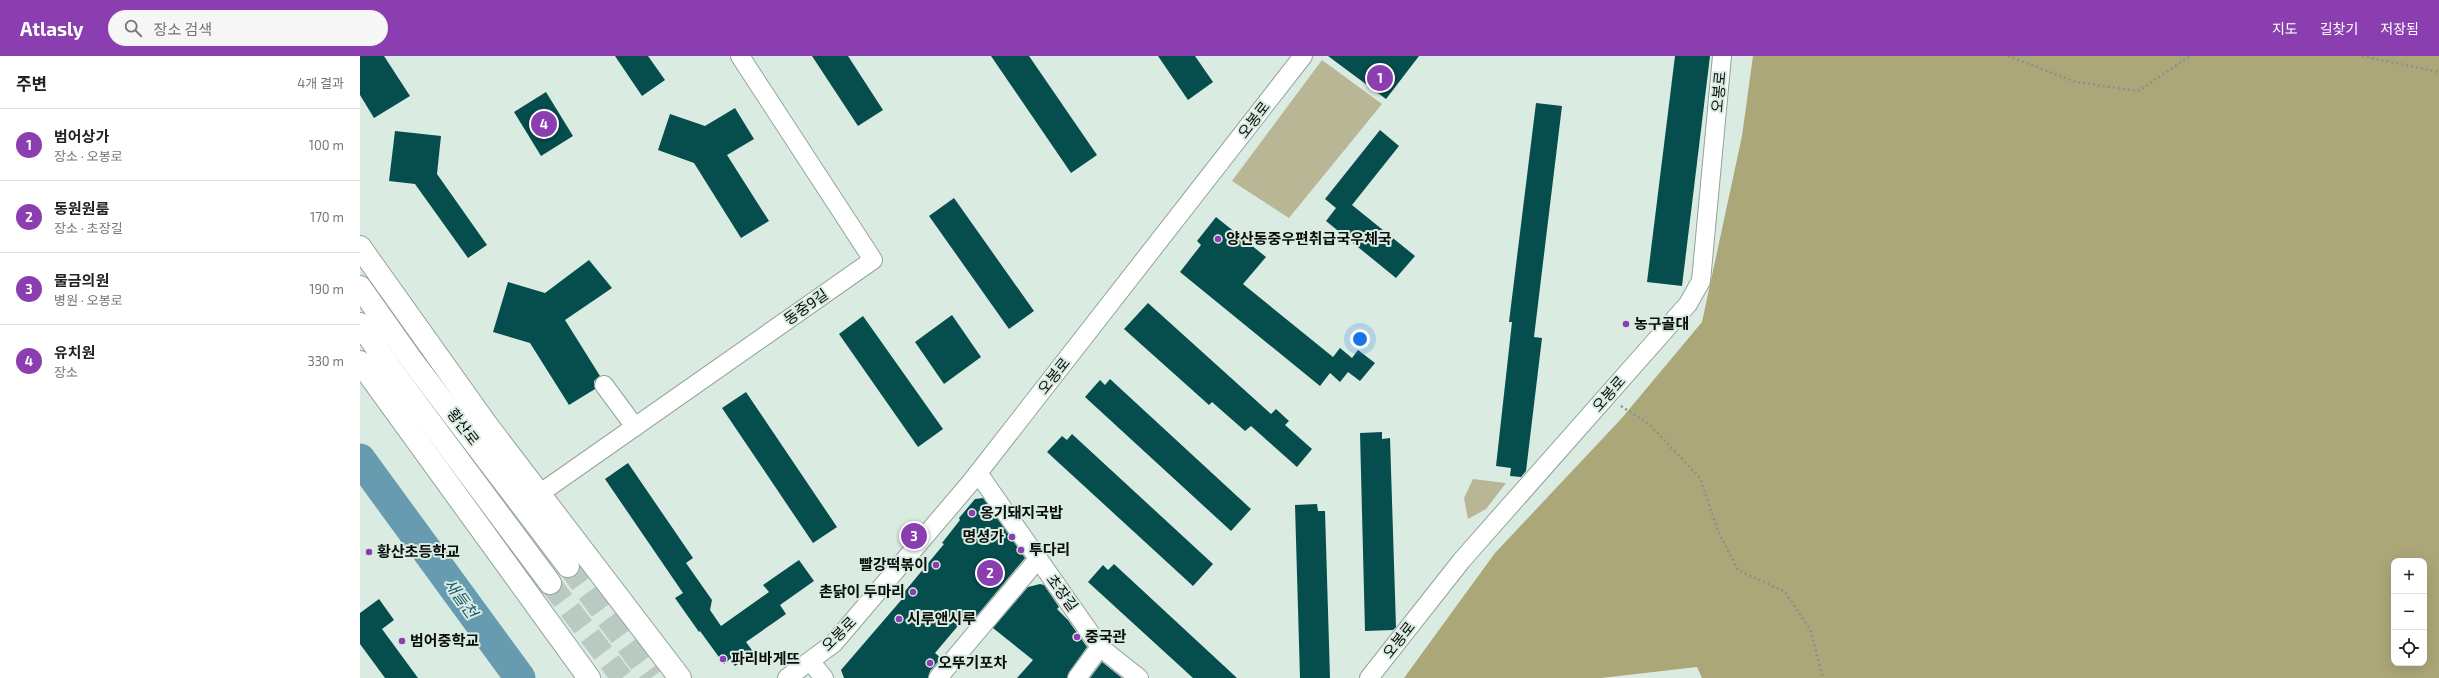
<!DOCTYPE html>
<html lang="ko">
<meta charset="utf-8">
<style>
body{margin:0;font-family:"Exo 2","Noto Sans KR",sans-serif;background:#f6f6f6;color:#222}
.controls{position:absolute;right:12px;bottom:12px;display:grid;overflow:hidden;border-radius:8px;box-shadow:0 4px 16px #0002}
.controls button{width:36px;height:36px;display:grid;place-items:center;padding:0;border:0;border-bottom:1px solid #e0e0e0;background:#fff;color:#222;font:20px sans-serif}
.you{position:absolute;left:1000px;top:283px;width:14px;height:14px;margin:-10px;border:3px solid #fff;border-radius:50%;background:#1a73e8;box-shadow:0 0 0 6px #1a73e833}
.badge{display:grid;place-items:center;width:26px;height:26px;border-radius:50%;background:#8a3eaf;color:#fff;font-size:13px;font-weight:700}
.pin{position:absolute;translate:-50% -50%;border:2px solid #fff;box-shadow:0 1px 4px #0006}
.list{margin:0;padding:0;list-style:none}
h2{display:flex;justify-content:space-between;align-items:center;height:52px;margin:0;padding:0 16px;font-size:17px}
h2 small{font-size:13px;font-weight:400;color:#767676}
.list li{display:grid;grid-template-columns:26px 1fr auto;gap:12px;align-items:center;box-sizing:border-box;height:72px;padding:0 16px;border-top:1px solid #e0e0e0}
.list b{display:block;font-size:15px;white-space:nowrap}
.list p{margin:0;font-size:13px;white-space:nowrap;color:#767676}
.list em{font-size:13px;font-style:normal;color:#767676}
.icon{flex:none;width:22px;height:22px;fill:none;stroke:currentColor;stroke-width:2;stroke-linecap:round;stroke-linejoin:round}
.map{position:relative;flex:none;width:2079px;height:622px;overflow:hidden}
header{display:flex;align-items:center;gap:24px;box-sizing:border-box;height:56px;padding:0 20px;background:#8a3eaf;color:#fff}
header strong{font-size:19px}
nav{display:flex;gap:22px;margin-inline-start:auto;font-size:14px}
.search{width:280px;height:36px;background:#f6f6f6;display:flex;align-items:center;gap:10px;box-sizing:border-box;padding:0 14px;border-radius:22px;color:#767676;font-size:15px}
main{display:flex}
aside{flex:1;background:#fff}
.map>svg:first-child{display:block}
</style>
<header>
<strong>Atlasly</strong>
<div class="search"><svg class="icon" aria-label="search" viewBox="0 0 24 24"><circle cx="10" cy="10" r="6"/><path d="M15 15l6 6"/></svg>장소 검색</div>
<nav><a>지도</a><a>길찾기</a><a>저장됨</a></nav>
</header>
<main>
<aside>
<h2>주변<small>4개 결과</small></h2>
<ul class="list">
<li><span class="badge">1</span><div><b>범어상가</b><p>장소 · 오봉로</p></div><em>100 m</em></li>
<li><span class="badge">2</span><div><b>동원원룸</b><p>장소 · 초장길</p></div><em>170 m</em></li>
<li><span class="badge">3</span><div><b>물금의원</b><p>병원 · 오봉로</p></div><em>190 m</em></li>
<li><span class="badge">4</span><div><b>유치원</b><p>장소</p></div><em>330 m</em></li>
</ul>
</aside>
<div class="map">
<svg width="2079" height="622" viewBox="0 0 2079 622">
<rect width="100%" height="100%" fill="#daebe2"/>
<g fill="#b9b695">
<polygon points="962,4 1022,48 929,162 872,125"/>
<polygon points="1113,423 1146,427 1126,453 1108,463 1104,442"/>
</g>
<path fill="#aba778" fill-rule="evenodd" d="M1393,0h686v622h-737l-5,-11 -96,11h-197l91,-125 126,-134 81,-97 40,-186zM2034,505h30v102h-30z"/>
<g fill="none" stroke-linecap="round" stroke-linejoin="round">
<polyline stroke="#679cb0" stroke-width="31" points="0,403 160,622"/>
</g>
<g fill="#064d4d">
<polygon points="0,0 24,0 50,40 14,62 0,39"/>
<polygon points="255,0 288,0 305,24 282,40"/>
<polygon points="452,0 488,0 523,54 498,70"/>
<polygon points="631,0 669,0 737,99 711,117"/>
<polygon points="798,0 835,0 853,26 828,44"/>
<polygon points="968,0 1059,0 1026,43"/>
<polygon points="1315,0 1350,0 1322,230 1287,226"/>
<polygon points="186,36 213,80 181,100 154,56"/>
<polygon points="1176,47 1202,50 1174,281 1182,282 1166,415 1161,421 1150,420 1151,412 1136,410 1152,266 1149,266"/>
<polygon points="375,52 394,83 367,99 409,165 381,182 334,107 298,94 310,58 345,70"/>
<polygon points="1020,74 1039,90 992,149 1055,200 1036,222 966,165 976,152 965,143"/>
<polygon points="35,75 81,80 77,118 127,189 108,202 55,128 29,125"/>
<polygon points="594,142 674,255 649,273 569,160"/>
<polygon points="856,161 906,201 883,228 973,301 980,292 992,302 998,294 1015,307 1000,325 988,316 980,326 970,317 960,330 820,216 841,189 837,185"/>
<polygon points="229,204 252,232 205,264 240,320 234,325 235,333 209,349 170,287 133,276 148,226 185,237"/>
<polygon points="788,247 911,358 916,353 929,365 925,369 952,393 937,411 891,370 885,375 852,346 849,349 764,273"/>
<polygon points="592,259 621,301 584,328 555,286"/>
<polygon points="503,260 583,373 558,391 479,278"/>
<polygon points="750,323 891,453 871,475 725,341 740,324 745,329"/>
<polygon points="386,336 477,471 453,487 362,352"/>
<polygon points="1022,376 1022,383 1030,382 1036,571 1033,574 1005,575 1000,377"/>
<polygon points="712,378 853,508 833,530 687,396 702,380 707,384"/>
<polygon points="268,407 333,502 326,507 352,544 350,554 361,570 409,536 403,529 439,504 454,525 420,549 426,558 386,586 394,597 375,610 370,603 364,608 340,575 339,576 315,542 323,537 245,423"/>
<polygon points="623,442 665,502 614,563 608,558 575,597 581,602 570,615 568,622 484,622 481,614 543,542 541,540 584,488 582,487 600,464 599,462 615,443"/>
<polygon points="957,448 958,455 965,455 970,622 940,622 935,449"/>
<polygon points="754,508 877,622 833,622 728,526 743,509 748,514"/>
<polygon points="680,528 684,529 699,551 697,553 708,564 727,591 709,616 707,622 657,622 673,604 633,572 668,531"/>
<polygon points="19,543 34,564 22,573 58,622 25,622 0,588 0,557"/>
<polygon points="742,606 762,622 730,622"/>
</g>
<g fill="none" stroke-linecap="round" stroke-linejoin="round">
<g stroke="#bacac2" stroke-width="22" stroke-dasharray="22 11" stroke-linecap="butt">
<polyline points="208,510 291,622"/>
<polyline points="190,527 262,622"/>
</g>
<defs>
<g id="minor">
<polyline points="244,329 275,371"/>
<polyline points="618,417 740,591 779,622"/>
<polyline points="179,438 513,204 380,0"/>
<polyline points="450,605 464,622"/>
<polyline points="427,622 474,587 611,426 943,0"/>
<polyline points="578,622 678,503"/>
<polyline points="717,622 740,591"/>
<polyline points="1009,622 1102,504 1328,248 1341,225 1362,0"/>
</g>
<g id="major">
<polyline points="0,191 126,368 320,622"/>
<polyline points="0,231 53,306 208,510"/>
<polyline points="0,268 36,320 190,527"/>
<polyline points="0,306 229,622"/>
</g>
</defs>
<use href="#minor" stroke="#93a39b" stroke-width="20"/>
<use href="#major" stroke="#93a39b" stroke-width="24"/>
<g stroke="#86938c" stroke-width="2.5" stroke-dasharray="2 3" stroke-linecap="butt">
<polyline points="1648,0 1716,26 1778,35 1830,0"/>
<polyline points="2002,0 2079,16"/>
<polyline points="1261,350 1290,369 1340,422 1358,475 1378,514 1425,536 1450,573 1463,622"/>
</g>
<use href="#minor" stroke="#fff" stroke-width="18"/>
<use href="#major" stroke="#fff" stroke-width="22"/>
</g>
<g fill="#8a3eaf" stroke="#daebe2" stroke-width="1.5">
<circle cx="858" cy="183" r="4"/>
<circle cx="1266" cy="268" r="4"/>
<circle cx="612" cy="457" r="4"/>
<circle cx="652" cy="481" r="4"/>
<circle cx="661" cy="494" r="4"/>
<circle cx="9" cy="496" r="4"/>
<circle cx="576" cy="509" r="4"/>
<circle cx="553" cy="536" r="4"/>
<circle cx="539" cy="563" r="4"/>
<circle cx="717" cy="581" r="4"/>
<circle cx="42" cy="585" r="4"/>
<circle cx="363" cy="603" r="4"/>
<circle cx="570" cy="607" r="4"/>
</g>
<g text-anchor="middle" stroke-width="4" stroke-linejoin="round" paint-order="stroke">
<g font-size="15" fill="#080e0b" stroke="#daebe2">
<text transform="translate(1359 36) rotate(-85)" y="5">오봉로</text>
<text transform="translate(894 64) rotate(-53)" y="5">오봉로</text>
<text transform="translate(446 251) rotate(-35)" y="5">동중9길</text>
<text transform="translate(694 320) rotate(-52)" y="5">오봉로</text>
<text transform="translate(1249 338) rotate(-49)" y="5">오봉로</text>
<text transform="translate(103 371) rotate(53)" y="5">황산로</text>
<text transform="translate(702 537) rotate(54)" y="5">초장길</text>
<text transform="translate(479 578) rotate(-45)" y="5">오봉로</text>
<text transform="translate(1039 584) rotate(-52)" y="5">오봉로</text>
</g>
<g font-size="15" font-weight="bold" fill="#080e0b" stroke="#daebe2" text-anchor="start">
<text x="866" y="188">양산동중우편취급국우체국</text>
<text x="1274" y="273">농구골대</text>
<text x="620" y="462">옹기돼지국밥</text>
<text x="644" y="486" text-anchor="end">명셩가</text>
<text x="669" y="499">투다리</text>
<text x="17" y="501">황산초등학교</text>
<text x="568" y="514" text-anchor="end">빨강떡볶이</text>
<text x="545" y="541" text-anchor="end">촌닭이 두마리</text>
<text x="547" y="568">시루앤시루</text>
<text x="725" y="586">중국관</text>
<text x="50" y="590">범어중학교</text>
<text x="371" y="608">파리바게뜨</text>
<text x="578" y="612">오뚜기포차</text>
</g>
<g font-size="16" font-style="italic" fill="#1a5f75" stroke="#daebe2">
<text transform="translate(101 542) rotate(54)" y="6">새들천</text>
</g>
</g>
</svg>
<div class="controls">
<button>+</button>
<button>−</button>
<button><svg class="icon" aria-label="locate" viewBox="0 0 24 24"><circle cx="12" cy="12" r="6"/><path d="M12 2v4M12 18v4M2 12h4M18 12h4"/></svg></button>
</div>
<div class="you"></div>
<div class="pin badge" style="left:1020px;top:22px">1</div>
<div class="pin badge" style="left:630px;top:517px">2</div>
<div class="pin badge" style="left:554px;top:480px">3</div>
<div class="pin badge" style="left:184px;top:68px">4</div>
</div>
</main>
